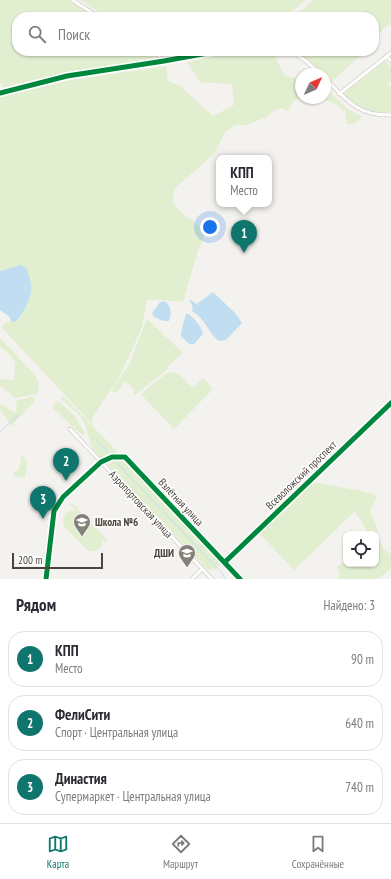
<!DOCTYPE html>
<html lang="ru">
<meta charset="utf-8">
<style>
body{margin:0;font-family:"PT Sans Narrow",sans-serif;background:#f7f7f7;color:#2b2b33}
.controls{position:absolute;right:12px;bottom:12px;display:grid;overflow:hidden;border-radius:8px;box-shadow:0 1px 3px #0004}
.controls button{width:36px;height:36px;display:grid;place-items:center;padding:0;border:0;border-bottom:1px solid #e1e1e2;background:#fff;color:#2b2b33;font:20px sans-serif}
.compass{position:absolute;left:295px;top:68px;width:36px;height:36px;border-radius:50%;background:#fff;box-shadow:0 1px 3px #0004;rotate:46deg}
.scale{position:absolute;left:12px;bottom:10px;width:91px;box-sizing:border-box;padding-left:4px;border:2px solid #4b4439;border-top:0;font-size:11px;line-height:14px;white-space:nowrap;color:#4b4439;-webkit-text-stroke:3px #fff;paint-order:stroke}
.you{position:absolute;left:210px;top:227px;width:14px;height:14px;margin:-10px;border:3px solid #fff;border-radius:50%;background:#1a73e8;box-shadow:0 0 0 6px #1a73e833}
.badge{display:grid;place-items:center;width:26px;height:26px;border-radius:50%;background:#0f766e;color:#fff;font-size:13px;font-weight:700}
.pin{position:absolute;translate:-50% -33px;filter:drop-shadow(0 1px 2px #0008)}
.pin::after{content:'';position:absolute;top:21px;width:14px;height:12px;background:inherit;clip-path:polygon(0 0,100% 0,50% 100%)}
.popup{position:absolute;left:216px;top:155px;width:56px;height:52px;box-sizing:border-box;display:grid;place-content:center;border-radius:8px;background:#fff;filter:drop-shadow(0 1px 3px #0005);font-size:13px;white-space:nowrap;color:#7c7c81}
.popup b{font-size:15px;color:#2b2b33}
.popup::after{content:'';position:absolute;left:50%;top:100%;margin-left:-8px;border:8px solid transparent;border-top-color:#fff}
.list{margin:0;padding:0;list-style:none}
h2{display:flex;justify-content:space-between;align-items:center;height:52px;margin:0;padding:0 16px;font-size:17px}
h2 small{font-size:13px;font-weight:400;color:#7c7c81}
.list li{display:grid;grid-template-columns:26px 1fr auto;gap:12px;align-items:center;box-sizing:border-box;height:56px;margin:0 8px 8px;padding:0 8px;border:1px solid #e1e1e2;border-radius:16px}
.list b{display:block;font-size:15px;white-space:nowrap}
.list p{margin:0;font-size:13px;white-space:nowrap;color:#7c7c81}
.list em{font-size:13px;font-style:normal;color:#7c7c81}
.icon{flex:none;width:22px;height:22px;fill:none;stroke:currentColor;stroke-width:2;stroke-linecap:round;stroke-linejoin:round}
.map{position:relative;flex:none;width:391px;height:579px;overflow:hidden}
.search{position:absolute;background:#fff;box-shadow:0 1px 3px #0004;left:12px;right:12px;top:12px;height:44px;display:flex;align-items:center;gap:10px;box-sizing:border-box;padding:0 14px;border-radius:16px;color:#7c7c81;font-size:15px}
.sheet{height:244px;background:#fff}
nav{display:flex;justify-content:space-around;align-items:center;box-sizing:border-box;height:56px;border-top:1px solid #e1e1e2;background:#fff;font-size:11px;color:#7c7c81}
nav a{display:grid;justify-items:center;gap:2px}
nav .on{color:#0f766e}
.map>svg:first-child{display:block}
</style>
<div class="map">
<svg width="391" height="579" viewBox="0 0 391 579">
<rect width="100%" height="100%" fill="#f4f2ee"/>
<g fill="#e1eecf">
<polygon points="0,0 69,0 94,17 17,17 17,51 148,51 154,56 154,61 67,72 5,88 0,83"/>
<polygon points="80,0 306,0 284,17 107,17"/>
<polygon points="314,0 391,0 391,23 374,37 374,17 293,17"/>
<path d="M238,51h34l13,25 11,2 8,-10 6,6h-9v24l-7,2 -6,11 -7,-3 -8,3 -6,6 -21,8h-11l-10,7 -10,21 -40,35 -3,14 12,13 22,15 -8,21 -15,51 -22,-2h-14l-5,27 -22,49 -28,42 1,7 -92,-98c4,-4 9,-7 13,-5 9,-3 10,-14 13,-21 1,-1 3,-3 3,-5 2,-8 0,-29 -9,-31l-21,6v-174l66,-16 100,-15 2,15 11,4 34,31 21,-11 -2,-21 -32,-2 -13,-20z"/>
<polygon points="296,51 363,51 363,53 331,82 325,76 325,74 323,74 314,65"/>
<path d="M385,61l6,7v11l-3,5 3,2v26c-20,2 -34,-5 -48,-18z"/>
<path d="M325,88l23,21 14,8 -8,7h-6l-3,-7 2,-4c-5,-4 -10,-9 -16,-11 -6,-2 -10,-2 -16,-4h10z"/>
<polygon points="147,319 183,353 168,366 168,369 135,395 133,393 135,390 130,385 124,382 116,393 111,391 129,365"/>
<path d="M0,338l36,38 3,7 -2,11 -22,4 -13,-11h-2v-8l13,1c5,-22 2,-20 -13,-34z"/>
<polygon points="168,372 179,374 193,388 203,378 213,389 174,429 141,394"/>
<path d="M63,396l54,55 -2,3 -14,4c-13,-9 -11,-27 -19,-39 -6,-8 -14,-14 -21,-20z"/>
<polygon points="31,397 35,398 35,401 11,426 0,409 0,405 1,404 15,413 17,406 15,401"/>
<polygon points="58,401 75,416 85,433 83,435 78,432 52,407"/>
<polygon points="23,456 27,463 25,478 15,477 13,474 20,467 21,457"/>
<path d="M122,459l2,1 98,103 -6,6 -8,1 -82,-86c-5,-9 -12,-13 -18,-20l2,-4z"/>
<polygon points="314,482 366,492 377,496 370,511 378,530 377,536 384,550 391,554 391,569 377,579 337,579 340,576 337,567 346,560 346,564 376,564 376,534 369,534 355,511 294,570 260,534"/>
<path d="M72,503l36,38 -2,2 -5,-5c4,10 -5,16 -14,12l-23,-24 -1,-9c3,-6 7,-8 13,-6l-6,-7z"/>
</g>
<g fill="#c0ddf1">
<path d="M21,265l6,4c2,7 5,15 4,22 0,7 -10,29 -17,31l-3,-1 -1,-4 -10,-7v-39z"/>
<path d="M213,292l23,22 6,9 -16,17 -7,1c-11,-8 -14,-23 -27,-30l1,-3 -4,-9 8,5z"/>
<path d="M165,301c6,5 7,13 4,20h-5l-10,-4 -2,-4 8,-11z"/>
<path d="M186,314h3c6,6 13,12 14,20l-9,10h-5l-8,-8 1,-8z"/>
</g>
<g fill="none" stroke-linecap="round" stroke-linejoin="round">
<g stroke="#c0ddf1" stroke-width="1">
<polyline points="0,432 18,415"/>
<polyline points="98,442 108,452"/>
<polyline points="117,463 222,573 225,579"/>
</g>
<defs>
<g id="minor">
<polyline points="72,0 99,17"/>
<polyline points="153,51 164,61"/>
<polyline points="291,51 306,61 321,74"/>
<polyline points="386,56 391,61"/>
<path d="M325,78c21,22 33,38 66,37"/>
<polyline points="0,93 67,76 164,61 219,51"/>
<polyline points="339,94 391,53"/>
<polyline points="70,429 212,579"/>
<polyline points="225,562 391,403"/>
<polyline points="46,579 54,511 63,497 101,462 112,457 125,457 240,579"/>
<polyline points="192,579 202,569"/>
</g>
</defs>
<use href="#minor" stroke="#d2d0cb" stroke-width="4.5"/>
<use href="#minor" stroke="#fdfdfc" stroke-width="3"/>
<defs>
<g id="cycleway">
<polyline points="0,93 67,76 164,61 219,51"/>
<polyline points="225,562 391,403"/>
<polyline points="46,579 54,511 63,497 101,462 112,457 125,457 240,579"/>
</g>
</defs>
<use href="#cycleway" stroke="#fff" stroke-width="8"/>
<use href="#cycleway" stroke="#00873e" stroke-width="5"/>
</g>
<defs>
<symbol id="school-pin" viewBox="-11 -11 22 30"><path d="M0 17L-7.5 6A9.5 9.5 0 1 1 7.5 6Z" fill="#868178" stroke="#fff"/><path d="M0-5L7-2L0 1L-7-2ZM-4 1L0 2.5L4 1V4Q0 6-4 4Z" fill="#fff"/></symbol>
</defs>
<g fill-rule="evenodd">
<use href="#school-pin" x="72" y="512" width="20" height="27"/>
<use href="#school-pin" x="177" y="543" width="20" height="27"/>
</g>
<g text-anchor="middle" stroke-width="3" stroke-linejoin="round" paint-order="stroke">
<g font-size="11" fill="#4b4439" stroke="#fff">
<text transform="translate(301 475) rotate(-44)" y="4">Всеволожский проспект</text>
<text transform="translate(181 502) rotate(47)" y="4">Взлётная улица</text>
<text transform="translate(141 504) rotate(47)" y="4">Аэропортовская улица</text>
</g>
<g font-size="11" font-weight="bold" fill="#4b4439" stroke="#fff" text-anchor="start">
<text x="95" y="526">Школа №6</text>
<text x="174" y="557" text-anchor="end">ДШИ</text>
</g>
</g>
</svg>
<div class="controls">
<button><svg class="icon" aria-label="locate" viewBox="0 0 24 24"><circle cx="12" cy="12" r="6"/><path d="M12 2v4M12 18v4M2 12h4M18 12h4"/></svg></button>
</div>
<svg class="compass" viewBox="-18 -18 36 36"><path d="M0-13l5 13h-10z" fill="#e53935"/><path d="M0 13l5-13h-10z" fill="#7c7c81"/></svg>
<div class="scale">200 m</div>
<div class="you"></div>
<div class="pin badge" style="left:244px;top:253px">1</div>
<div class="popup"><b>КПП</b>Место</div>
<div class="pin badge" style="left:66px;top:481px">2</div>
<div class="pin badge" style="left:43px;top:519px">3</div>
<div class="search"><svg class="icon" aria-label="search" viewBox="0 0 24 24"><circle cx="10" cy="10" r="6"/><path d="M15 15l6 6"/></svg>Поиск</div>
</div>
<section class="sheet">
<h2>Рядом<small>Найдено: 3</small></h2>
<ul class="list">
<li><span class="badge">1</span><div><b>КПП</b><p>Место</p></div><em>90 m</em></li>
<li><span class="badge">2</span><div><b>ФелиСити</b><p>Спорт · Центральная улица</p></div><em>640 m</em></li>
<li><span class="badge">3</span><div><b>Династия</b><p>Супермаркет · Центральная улица</p></div><em>740 m</em></li>
</ul>
</section>
<nav>
<a class="on"><svg class="icon" aria-label="map" viewBox="0 0 24 24"><path d="M3 6l6-2 6 2 6-2v14l-6 2-6-2-6 2zM9 4v14M15 6v14"/></svg>Карта</a>
<a><svg class="icon" aria-label="directions" viewBox="0 0 24 24"><path d="M12 3l9 9-9 9-9-9zM9 14v-3h6M13 9l2 2-2 2"/></svg>Маршрут</a>
<a><svg class="icon" aria-label="saved" viewBox="0 0 24 24"><path d="M7 4h10v16l-5-4-5 4z"/></svg>Сохранённые</a>
</nav>
